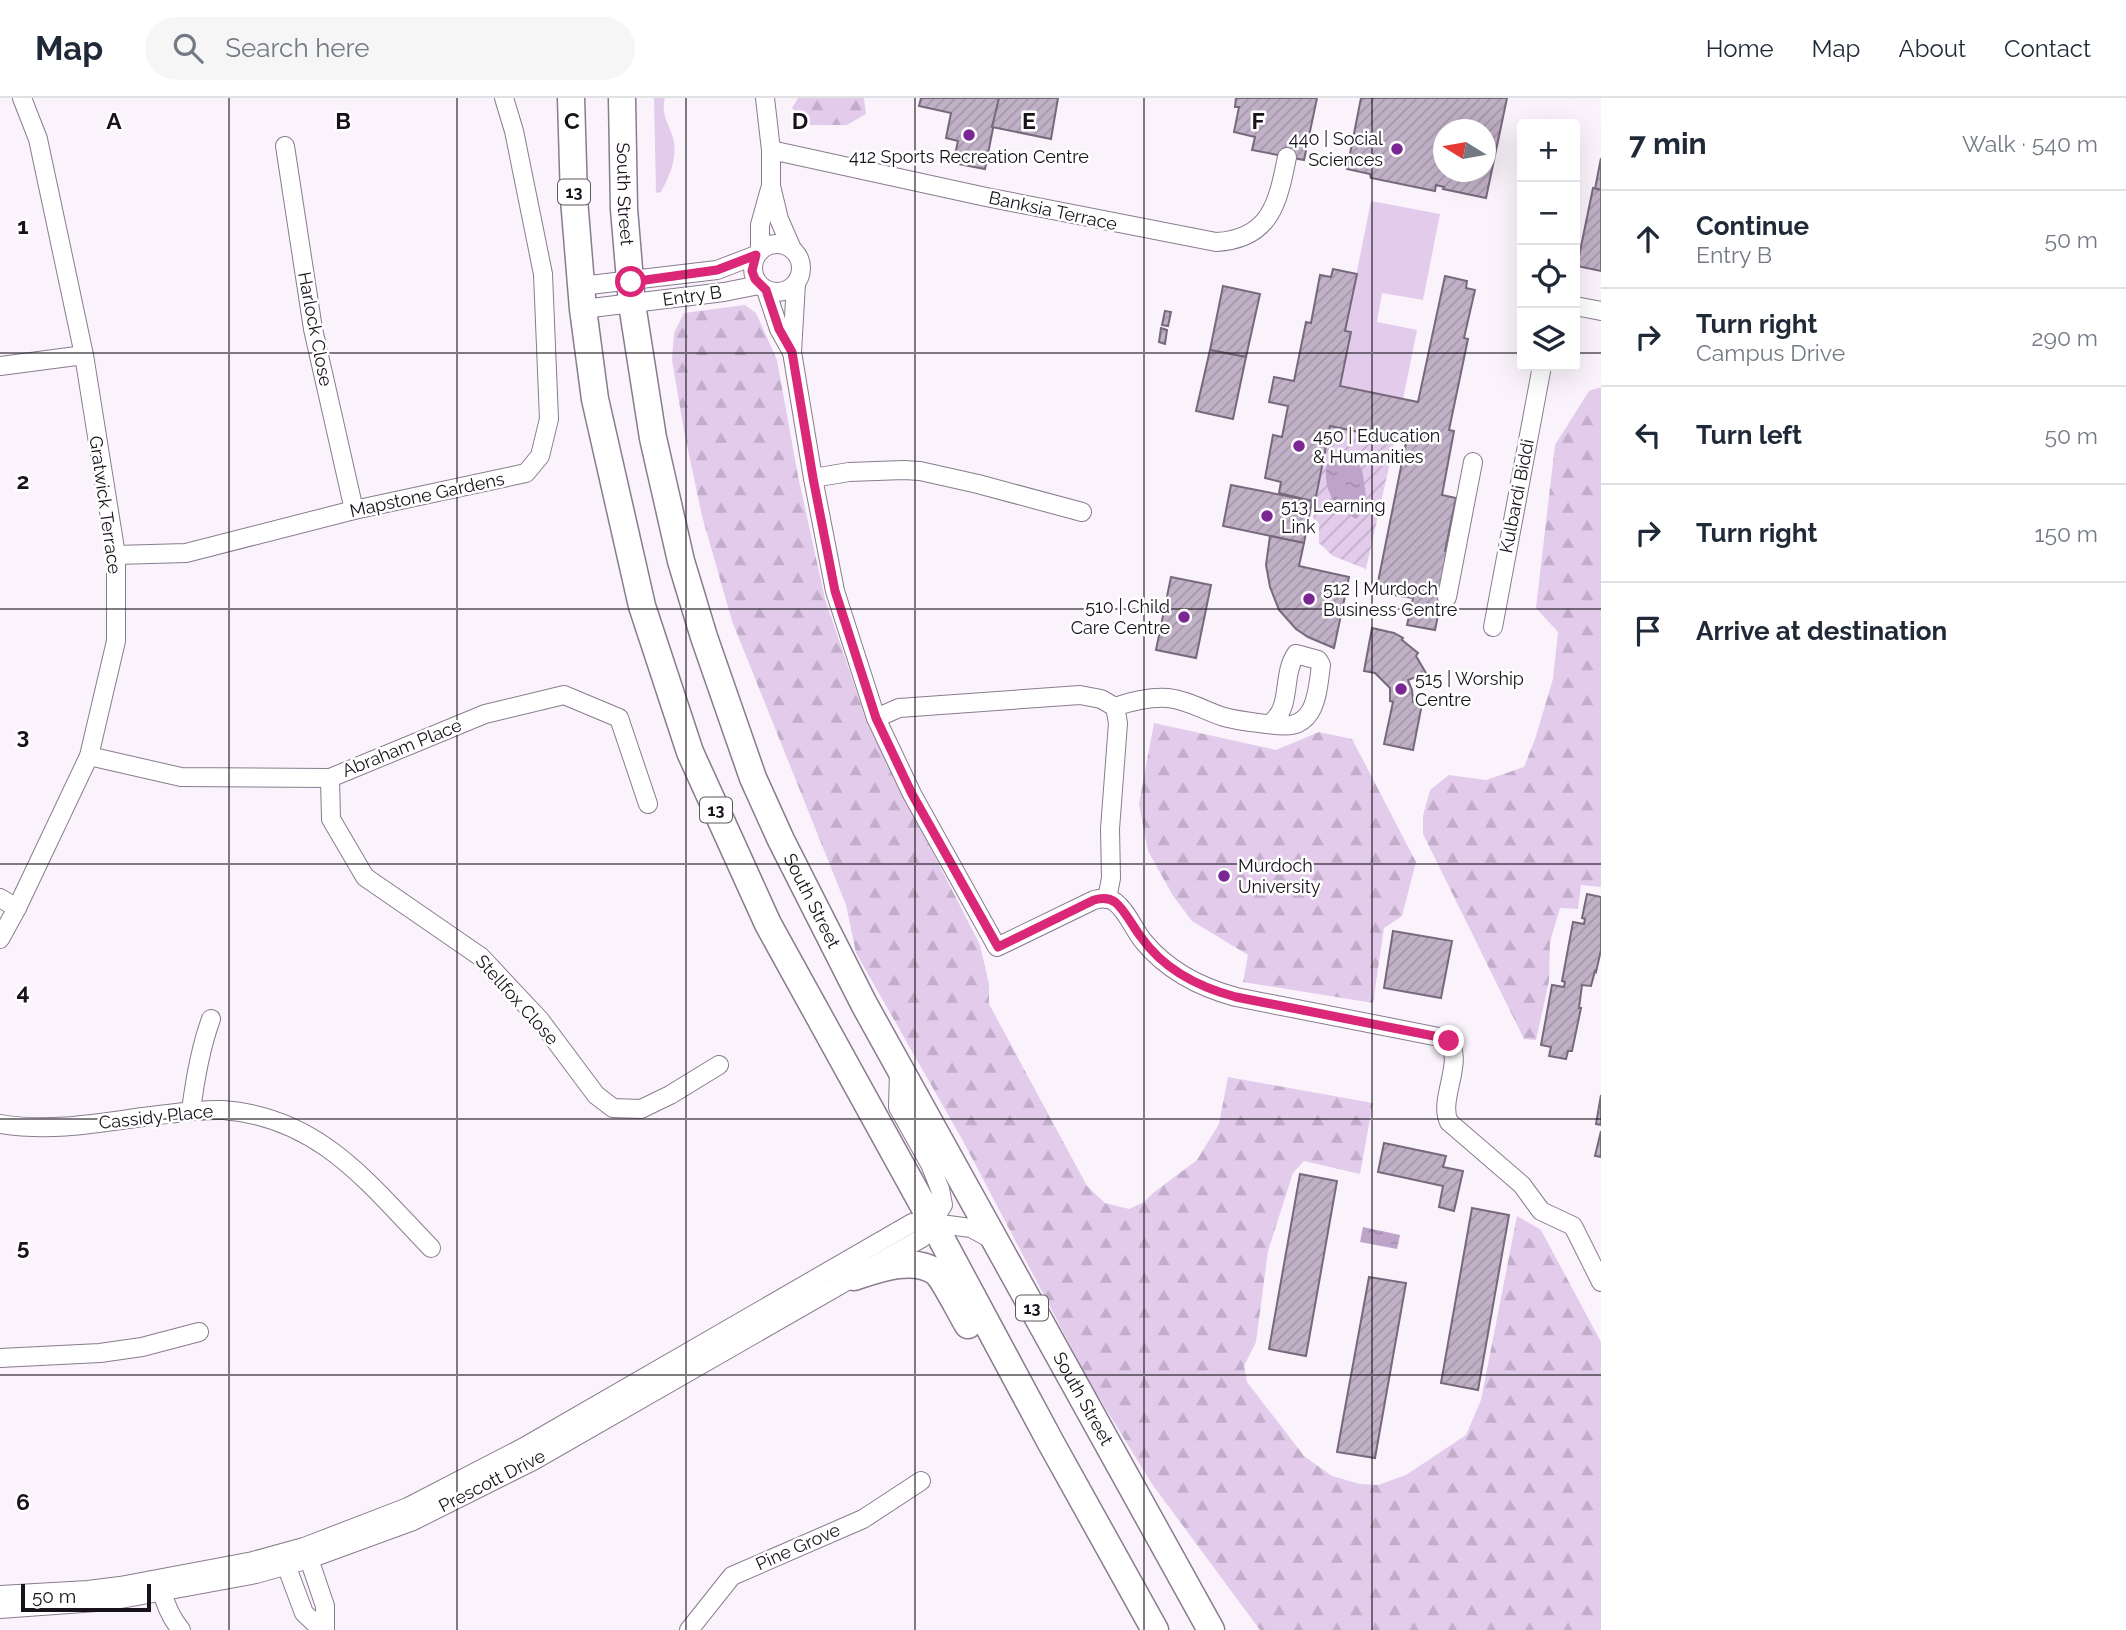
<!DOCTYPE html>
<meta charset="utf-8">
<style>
body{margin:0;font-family:Raleway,sans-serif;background:#f6f6f7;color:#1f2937}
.controls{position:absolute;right:21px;top:21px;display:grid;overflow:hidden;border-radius:7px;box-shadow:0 7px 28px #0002}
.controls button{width:63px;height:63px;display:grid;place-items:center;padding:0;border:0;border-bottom:2px solid #e0e1e3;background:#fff;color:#1f2937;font:35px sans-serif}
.compass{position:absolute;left:1433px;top:21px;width:63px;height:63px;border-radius:50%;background:#fff;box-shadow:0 7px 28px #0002;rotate:281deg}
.scale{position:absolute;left:21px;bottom:18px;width:130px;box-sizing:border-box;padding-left:7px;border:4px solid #18121a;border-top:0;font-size:19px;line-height:24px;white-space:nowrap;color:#18121a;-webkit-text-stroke:5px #fff;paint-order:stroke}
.stop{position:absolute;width:21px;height:21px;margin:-16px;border:5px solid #db2777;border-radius:50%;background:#fff}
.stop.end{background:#db2777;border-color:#fff;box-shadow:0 2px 7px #0008}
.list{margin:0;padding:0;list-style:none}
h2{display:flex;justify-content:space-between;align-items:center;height:91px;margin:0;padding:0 28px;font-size:30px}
h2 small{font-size:23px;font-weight:400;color:#747a83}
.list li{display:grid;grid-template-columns:46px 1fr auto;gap:21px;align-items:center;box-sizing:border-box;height:98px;padding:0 28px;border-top:2px solid #e0e1e3}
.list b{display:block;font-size:26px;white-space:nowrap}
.list p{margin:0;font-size:23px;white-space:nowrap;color:#747a83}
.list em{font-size:23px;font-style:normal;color:#747a83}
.icon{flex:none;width:38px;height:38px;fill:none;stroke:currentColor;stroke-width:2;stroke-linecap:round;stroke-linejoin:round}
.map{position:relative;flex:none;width:1601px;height:1532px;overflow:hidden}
header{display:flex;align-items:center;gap:42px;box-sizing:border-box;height:98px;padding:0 35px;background:#fff;border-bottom:2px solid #e0e1e3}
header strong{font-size:33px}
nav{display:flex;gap:38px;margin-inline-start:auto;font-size:24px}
.search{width:490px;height:63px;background:#f6f6f7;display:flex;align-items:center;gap:18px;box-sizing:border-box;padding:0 24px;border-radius:38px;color:#747a83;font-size:26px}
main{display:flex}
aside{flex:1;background:#fff}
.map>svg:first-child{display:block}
</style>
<header>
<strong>Map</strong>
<div class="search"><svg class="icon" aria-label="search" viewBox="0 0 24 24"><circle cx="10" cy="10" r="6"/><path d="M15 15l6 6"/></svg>Search here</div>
<nav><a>Home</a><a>Map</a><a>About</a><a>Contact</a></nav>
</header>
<main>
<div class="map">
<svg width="1601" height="1532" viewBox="0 0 1601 1532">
<defs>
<pattern id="forest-firs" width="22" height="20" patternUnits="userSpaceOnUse" patternTransform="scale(1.75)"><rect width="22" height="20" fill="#e3cbec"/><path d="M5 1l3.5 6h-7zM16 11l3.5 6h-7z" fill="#c2adca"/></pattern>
<pattern id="garden-furrows" width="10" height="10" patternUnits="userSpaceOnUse" patternTransform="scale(1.75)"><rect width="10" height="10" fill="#e3cbec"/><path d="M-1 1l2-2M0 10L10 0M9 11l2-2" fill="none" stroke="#c2adca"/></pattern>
<pattern id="water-ripples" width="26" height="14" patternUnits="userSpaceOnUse" patternTransform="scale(1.75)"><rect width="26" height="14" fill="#bea4c8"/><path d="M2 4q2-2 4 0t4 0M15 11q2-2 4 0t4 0" fill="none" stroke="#a38cab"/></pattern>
<pattern id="building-hatch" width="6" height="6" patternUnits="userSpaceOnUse" patternTransform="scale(1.75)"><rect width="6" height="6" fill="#c1b1c7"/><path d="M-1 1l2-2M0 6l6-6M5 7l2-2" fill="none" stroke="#a597aa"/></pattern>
</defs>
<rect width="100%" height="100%" fill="#faf3fc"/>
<g fill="#e3cbec">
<path d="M654,0h11c-5,18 6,28 9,44 3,18 -5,35 -13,50l-5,1z"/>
<polygon points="1371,103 1440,116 1423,202 1382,195 1377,224 1417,232 1403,301 1340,288 1350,234 1345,233"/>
</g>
<g fill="url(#forest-firs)">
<polygon points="798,0 864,0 866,16 847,27 808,27 792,10"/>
<polygon points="745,207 756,215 777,262 798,378 825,501 868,627 980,847 989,886 989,906 1087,1088 1105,1105 1129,1111 1144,1104 1153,1095 1197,1062 1219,1026 1228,979 1373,1005 1360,1076 1304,1063 1293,1075 1268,1153 1256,1244 1244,1268 1247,1284 1304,1358 1332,1378 1360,1386 1378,1387 1406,1377 1466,1337 1481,1302 1517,1118 1541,1132 1601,1244 1601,1532 1260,1532 1152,1386 1090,1285 963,1043 856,855 846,807 732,523 702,418 684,333 672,262 674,235 684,215"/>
<polygon points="1601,289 1601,789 1581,787 1578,811 1560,810 1550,844 1549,883 1536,942 1524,941 1423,736 1423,718 1430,692 1449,677 1486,682 1524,669 1535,641 1553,581 1558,534 1536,510 1555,347 1589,293"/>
<polygon points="1154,625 1276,652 1319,634 1352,641 1416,764 1402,818 1384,830 1373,905 1243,884 1248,857 1192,823 1173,798 1148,753 1139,706"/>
</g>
<polygon fill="url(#garden-furrows)" points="1330,328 1395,342 1366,471 1333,458 1319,445 1319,426 1313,420"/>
<g fill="url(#water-ripples)">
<path d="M1349,361c13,3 13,10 15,22 2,16 5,26 -8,38 -22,-12 -34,-30 -29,-55z"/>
<polygon points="1363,1129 1400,1137 1397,1151 1360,1144"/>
</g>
<g fill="url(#building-hatch)" stroke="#77697c" stroke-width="2" fill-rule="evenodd">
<polygon points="921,0 999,0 985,71 953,65 958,43 946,40 951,15 919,8"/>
<polygon points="999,0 1058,0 1051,41 992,29"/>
<polygon points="1236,0 1317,0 1304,62 1252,52 1255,39 1234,34 1239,9 1235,9"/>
<path d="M1361,0h146l-21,100 -43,-9 1,-2 -8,-2 -1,6 -64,-13 -1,-4 -23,-5zM1444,32h42v42h-42z"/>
<polygon points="1601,60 1601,92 1595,91"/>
<polygon points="1593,90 1601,92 1601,173 1577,168"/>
<polygon points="1333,171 1357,176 1345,233 1351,234 1340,288 1418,304 1445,178 1467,183 1466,190 1475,192 1464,240 1468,241 1449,332 1454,333 1442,397 1456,400 1445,453 1451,454 1435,532 1407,527 1413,500 1376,494 1406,344 1330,328 1314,409 1311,408 1312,403 1279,395 1281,384 1265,380 1273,337 1282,339 1288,308 1269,304 1274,279 1294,283 1306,224 1311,225 1320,177 1331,179"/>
<polygon points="1223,188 1260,196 1246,259 1210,252"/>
<polygon points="1165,213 1171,214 1168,228 1162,227"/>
<polygon points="1161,230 1167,232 1165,246 1159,244"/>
<polygon points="1210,252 1246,259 1233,321 1196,313"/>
<polygon points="1231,387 1312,403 1304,445 1223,428"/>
<polygon points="1270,438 1304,445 1299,468 1349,479 1334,550 1308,539 1296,531 1279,512 1270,489 1266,467"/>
<polygon points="1171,479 1211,487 1196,560 1156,552"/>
<polygon points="1372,530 1394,535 1403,540 1402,542 1418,555 1416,558 1426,575 1408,582 1412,592 1413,604 1422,606 1413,652 1384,646 1393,604 1390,603 1390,590 1375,575 1364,573"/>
<polygon points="1587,796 1601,799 1601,852 1596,874 1595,873 1591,888 1582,887 1579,910 1581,910 1572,953 1568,953 1566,961 1549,958 1551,949 1541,947 1552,887 1564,889 1565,884 1562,883 1573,824 1584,826 1585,821 1582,820"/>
<polygon points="1393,833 1452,843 1441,900 1384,890"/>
<polygon points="1601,997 1601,1027 1596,1026"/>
<polygon points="1601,1033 1601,1059 1595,1058"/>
<polygon points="1384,1045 1446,1058 1443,1069 1463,1073 1454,1113 1439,1109 1443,1088 1378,1074"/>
<polygon points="1300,1076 1337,1083 1306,1258 1269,1251"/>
<polygon points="1472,1110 1509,1117 1478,1292 1441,1285"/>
<polygon points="1369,1179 1406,1185 1375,1360 1337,1354"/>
</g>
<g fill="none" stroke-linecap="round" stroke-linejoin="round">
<defs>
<g id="minor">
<polyline points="765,0 771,52 771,88 779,121 792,151"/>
<polyline points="285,48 313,231 354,412"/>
<path d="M771,52l215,47 230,45c55,-3 62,-40 71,-85"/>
<circle cx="777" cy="170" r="24"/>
<polyline points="760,153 760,127 770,91"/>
<path d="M796,185l-4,69 21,126 22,113 41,127 36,76 85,153 97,-47c7,-2 14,-3 21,2 12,9 19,28 29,40 24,29 55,45 92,55l208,41c25,18 -7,60 5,84l73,63 19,26 32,15 28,56"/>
<polyline points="581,188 717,172 756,157"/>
<polyline points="766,192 779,231 792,254"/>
<polyline points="1575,208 1601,213"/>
<polyline points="583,211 724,194 759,187"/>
<polyline points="0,268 84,257"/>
<polyline points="813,380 849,374 904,372 920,373 978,386 1082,414"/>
<polyline points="116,457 186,455 354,412 526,375 540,358 549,321 543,176 514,33 504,0"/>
<polyline points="1447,499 1473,364"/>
<polyline points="1493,529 1542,268"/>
<path d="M1115,609c17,-6 36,-10 53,-9 20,2 37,13 56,19 15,4 28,5 43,7 17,2 32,5 43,-12 8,-13 9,-33 11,-47l-3,-5 -22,-6c-15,22 -3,53 -26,70"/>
<polyline points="876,620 899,610 1080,597 1101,601 1115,609"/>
<polyline points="89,658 181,679 330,680 485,616 564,597 619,620 648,706"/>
<polyline points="330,680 331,721 365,779 481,859 540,922 596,997 613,1010 641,1011 670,997 719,967"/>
<polyline points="0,800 17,810"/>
<polyline points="1107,801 1111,780 1110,731 1118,625 1115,609"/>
<polyline points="0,841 17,810 89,658 116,543 116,457 84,257 38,41 22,0"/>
<path d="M191,1013c4,-32 9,-62 20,-92"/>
<path d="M0,1026c50,8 94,0 143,-7 27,-3 54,-8 80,-7 97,7 146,74 208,138"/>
<polyline points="0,1260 100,1255 142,1249 199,1234"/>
<polyline points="306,1452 325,1508 325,1532"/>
<polyline points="283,1459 304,1515 322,1532"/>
<path d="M162,1493c4,16 9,27 19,39"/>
<polyline points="0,1497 88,1492 120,1488 253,1463 304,1449 408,1409 524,1349 912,1125 933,1125 971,1130 995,1143"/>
<polyline points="0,1511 110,1503 256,1476 309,1461 413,1423 533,1363 922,1140 943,1107 940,1091 930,1066 898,1009 899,974"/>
<polyline points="689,1532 732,1478 863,1421 921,1383"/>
</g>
<g id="highway">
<polyline points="571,0 574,101 583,211 595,301 642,508 690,654 768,826 933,1125 1051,1345 1155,1532"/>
<path id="s1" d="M622,0l2,111 8,95 21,134 28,123 23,76 49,141 28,62 83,164 347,626"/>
<path d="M854,1179c24,-8 59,-21 82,-5 8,7 25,42 32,53"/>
</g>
</defs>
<use href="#minor" stroke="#897b8f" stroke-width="20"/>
<use href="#highway" stroke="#897b8f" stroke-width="29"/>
<use href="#minor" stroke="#fff" stroke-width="18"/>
<use href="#highway" stroke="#fff" stroke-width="26"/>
</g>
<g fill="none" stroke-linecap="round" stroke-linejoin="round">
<path stroke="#db2777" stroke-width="9" d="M631,184l86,-12 39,-15 -4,16 3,8 11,11 13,39 13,23 21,126 22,113 41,127 36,76 86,153 96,-47c7,-2 14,-3 21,2 10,8 18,25 26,35 23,33 57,50 95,60l203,40 10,4"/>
</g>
<path fill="none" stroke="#18121a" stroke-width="2" stroke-opacity="0.55" d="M229,0v1532M457,0v1532M686,0v1532M915,0v1532M1144,0v1532M1372,0v1532M0,255h1522M1575,255h26M0,511h1601M0,766h1601M0,1021h1601M0,1277h1601"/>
<g fill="#7b2695" stroke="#fff" stroke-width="2.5">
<circle cx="969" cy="37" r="7"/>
<circle cx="1397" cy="51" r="7"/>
<circle cx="1299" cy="348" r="7"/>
<circle cx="1267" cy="418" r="7"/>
<circle cx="1309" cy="501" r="7"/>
<circle cx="1184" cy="519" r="7"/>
<circle cx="1401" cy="591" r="7"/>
<circle cx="1224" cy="778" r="7"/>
</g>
<g text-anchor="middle" stroke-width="5" stroke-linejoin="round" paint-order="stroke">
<g fill="#fff" stroke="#5d595f" stroke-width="2">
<rect x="558" y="81.5" width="32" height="25" rx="5"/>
<rect x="700" y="699.5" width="32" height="25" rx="5"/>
<rect x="1016" y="1197.5" width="32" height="25" rx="5"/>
</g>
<g font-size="16" font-weight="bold" fill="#18121a">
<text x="574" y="100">13</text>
<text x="716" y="718">13</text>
<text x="1032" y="1216">13</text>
</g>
<g font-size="18" fill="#18121a" stroke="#fff" text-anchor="start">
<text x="1383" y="47" text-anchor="end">440 | Social<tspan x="1383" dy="21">Sciences</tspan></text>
<text x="969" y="65" text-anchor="middle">412 Sports Recreation Centre</text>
<text x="1313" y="344">450 | Education<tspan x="1313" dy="21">&amp; Humanities</tspan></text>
<text x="1281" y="414">513 Learning<tspan x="1281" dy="21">Link</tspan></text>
<text x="1323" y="497">512 | Murdoch<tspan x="1323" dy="21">Business Centre</tspan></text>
<text x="1170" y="515" text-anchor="end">510 | Child<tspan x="1170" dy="21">Care Centre</tspan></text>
<text x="1415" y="587">515 | Worship<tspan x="1415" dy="21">Centre</tspan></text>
<text x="1238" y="774">Murdoch<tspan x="1238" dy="21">University</tspan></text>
</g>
<g font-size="18" fill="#18121a" stroke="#fff">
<text dy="6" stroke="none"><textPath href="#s1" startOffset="96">South Street</textPath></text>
<text transform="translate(1053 113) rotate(12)" y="6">Banksia Terrace</text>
<text transform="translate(692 198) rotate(-8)" y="6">Entry B</text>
<text transform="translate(315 231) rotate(79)" y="6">Harlock Close</text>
<text transform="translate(427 397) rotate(-12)" y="6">Mapstone Gardens</text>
<text transform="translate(1517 398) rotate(-79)" y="6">Kulbardi Biddi</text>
<text transform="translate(105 407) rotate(82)" y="6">Gratwick Terrace</text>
<text transform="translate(402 650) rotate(-22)" y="6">Abraham Place</text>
<text dy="6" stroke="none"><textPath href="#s1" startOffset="833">South Street</textPath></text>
<text transform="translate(517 902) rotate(48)" y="6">Stellfox Close</text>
<text transform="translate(156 1019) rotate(-6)" y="6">Cassidy Place</text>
<text dy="6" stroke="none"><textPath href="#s1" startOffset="1400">South Street</textPath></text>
<text transform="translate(492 1383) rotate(-27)" y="6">Prescott Drive</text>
<text transform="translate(798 1449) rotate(-24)" y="6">Pine Grove</text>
</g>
</g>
<g font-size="23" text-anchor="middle" font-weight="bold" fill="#18121a" stroke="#fff" stroke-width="5" stroke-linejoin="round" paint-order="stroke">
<text x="114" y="31">A</text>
<text x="343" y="31">B</text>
<text x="572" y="31">C</text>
<text x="800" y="31">D</text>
<text x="1029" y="31">E</text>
<text x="1258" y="31">F</text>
<text x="23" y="136">1</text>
<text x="23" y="391">2</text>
<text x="23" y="646">3</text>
<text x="23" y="902">4</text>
<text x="23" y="1157">5</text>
<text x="23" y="1412">6</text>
</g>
</svg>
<div class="controls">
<button>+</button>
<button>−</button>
<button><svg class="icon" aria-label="locate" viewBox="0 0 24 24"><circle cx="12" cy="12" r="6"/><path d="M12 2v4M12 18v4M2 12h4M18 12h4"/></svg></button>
<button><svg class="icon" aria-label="layers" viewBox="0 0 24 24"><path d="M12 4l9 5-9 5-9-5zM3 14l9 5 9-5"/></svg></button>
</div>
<svg class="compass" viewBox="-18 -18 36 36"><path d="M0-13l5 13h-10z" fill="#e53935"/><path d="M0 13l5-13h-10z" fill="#747a83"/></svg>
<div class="scale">50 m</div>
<div class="stop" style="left:631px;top:184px"></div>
<div class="stop end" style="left:1449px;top:943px"></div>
</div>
<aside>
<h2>7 min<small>Walk · 540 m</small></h2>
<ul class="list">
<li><svg class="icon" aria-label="ahead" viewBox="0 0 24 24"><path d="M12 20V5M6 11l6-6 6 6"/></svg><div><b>Continue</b><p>Entry B</p></div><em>50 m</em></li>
<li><svg class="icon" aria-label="right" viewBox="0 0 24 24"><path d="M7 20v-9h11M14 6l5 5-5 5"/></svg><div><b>Turn right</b><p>Campus Drive</p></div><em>290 m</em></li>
<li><svg class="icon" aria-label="left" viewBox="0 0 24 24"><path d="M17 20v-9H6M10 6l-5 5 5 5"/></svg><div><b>Turn left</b></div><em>50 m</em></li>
<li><svg class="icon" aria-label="right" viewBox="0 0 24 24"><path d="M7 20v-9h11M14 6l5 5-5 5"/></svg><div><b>Turn right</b></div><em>150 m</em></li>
<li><svg class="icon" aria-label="arrive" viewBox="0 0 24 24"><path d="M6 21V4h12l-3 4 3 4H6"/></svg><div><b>Arrive at destination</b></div></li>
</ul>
</aside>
</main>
